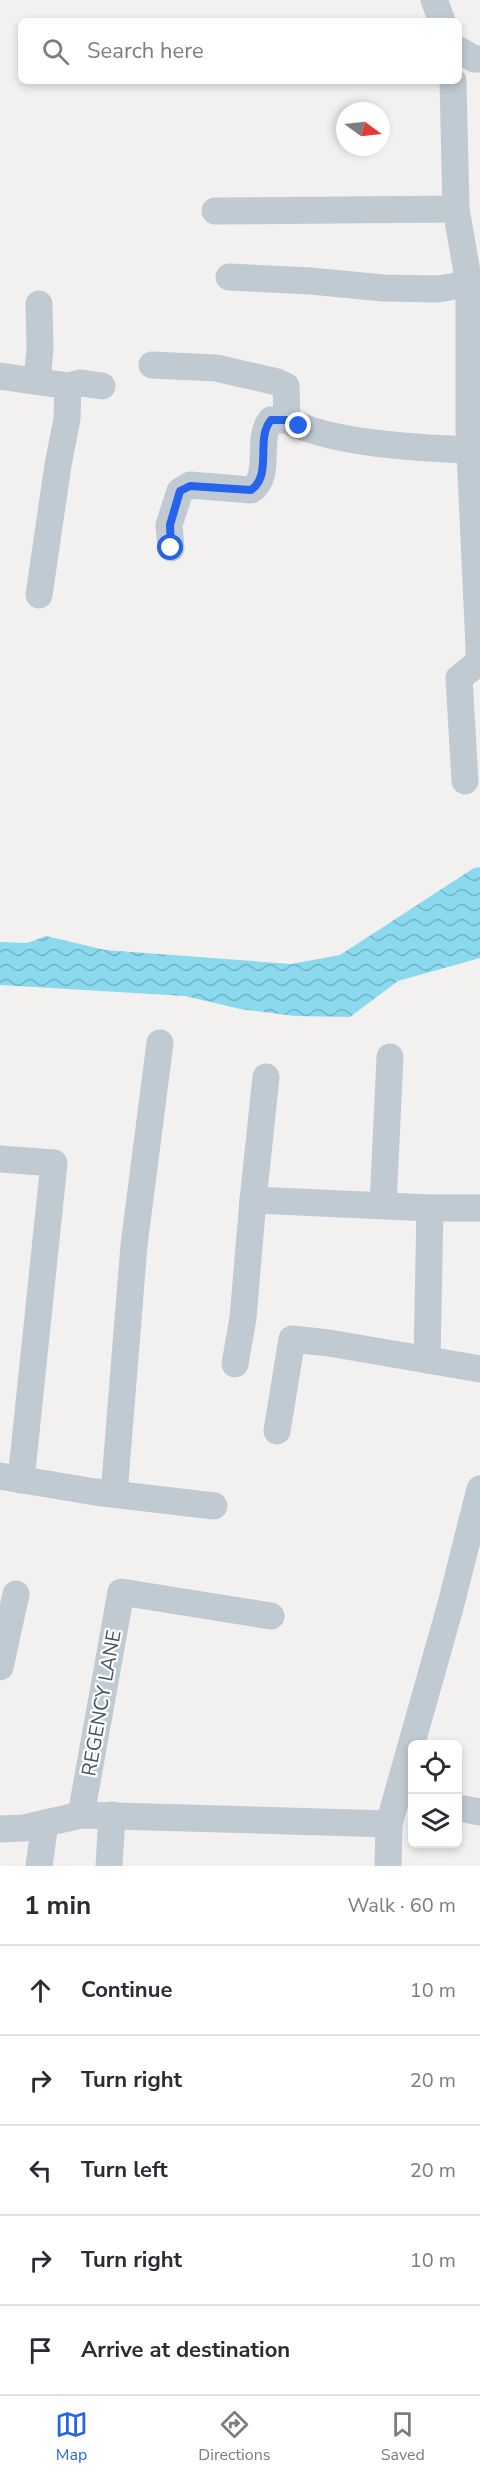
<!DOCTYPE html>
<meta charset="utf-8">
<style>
body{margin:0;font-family:"Nunito Sans",sans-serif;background:#f7f7f7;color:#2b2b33}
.controls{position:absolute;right:18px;bottom:18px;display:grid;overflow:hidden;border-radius:9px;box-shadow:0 3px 9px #0003}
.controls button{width:54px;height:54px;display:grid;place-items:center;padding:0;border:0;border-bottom:2px solid #e1e1e2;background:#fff;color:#2b2b33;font:30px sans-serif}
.compass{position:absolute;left:336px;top:102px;width:54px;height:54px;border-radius:50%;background:#fff;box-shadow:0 3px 9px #0003;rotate:105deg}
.stop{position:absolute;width:18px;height:18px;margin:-14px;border:4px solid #2563eb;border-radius:50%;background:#fff}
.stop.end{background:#2563eb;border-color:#fff;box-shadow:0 2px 6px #0008}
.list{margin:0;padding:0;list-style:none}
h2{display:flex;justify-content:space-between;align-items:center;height:78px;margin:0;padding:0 24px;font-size:26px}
h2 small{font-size:20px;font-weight:400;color:#7c7c81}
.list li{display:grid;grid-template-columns:39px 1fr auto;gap:18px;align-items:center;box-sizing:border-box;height:90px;padding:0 24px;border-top:2px solid #e1e1e2}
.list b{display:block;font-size:22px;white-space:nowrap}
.list em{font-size:20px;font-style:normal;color:#7c7c81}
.icon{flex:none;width:33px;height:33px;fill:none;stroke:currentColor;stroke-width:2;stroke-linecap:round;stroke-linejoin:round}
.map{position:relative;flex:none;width:480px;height:1866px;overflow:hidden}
.search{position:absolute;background:#fff;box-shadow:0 3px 9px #0003;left:18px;right:18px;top:18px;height:66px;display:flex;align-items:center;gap:15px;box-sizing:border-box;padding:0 21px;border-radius:9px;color:#7c7c81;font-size:22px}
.sheet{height:528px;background:#fff}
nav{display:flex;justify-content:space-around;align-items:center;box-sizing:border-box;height:84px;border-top:2px solid #e1e1e2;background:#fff;font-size:16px;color:#7c7c81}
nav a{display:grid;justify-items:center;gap:3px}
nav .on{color:#2563eb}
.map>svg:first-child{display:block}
</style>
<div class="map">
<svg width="480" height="1866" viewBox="0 0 480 1866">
<defs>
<pattern id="water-waves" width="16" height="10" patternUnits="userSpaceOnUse" patternTransform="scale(1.5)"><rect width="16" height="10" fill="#8ad9ef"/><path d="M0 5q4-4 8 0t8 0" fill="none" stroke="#73b3c5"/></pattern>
</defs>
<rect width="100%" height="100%" fill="#f3f0f0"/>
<polygon fill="url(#water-waves)" points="480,867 480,958 398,981 350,1017 294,1016 240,1009 185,996 0,985 0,942 27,943 46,936 105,950 291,964 340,955 474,868"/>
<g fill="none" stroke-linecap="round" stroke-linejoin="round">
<g stroke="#c0cad2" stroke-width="27">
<polyline points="434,0 442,21"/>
<polyline points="459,50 474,59 480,59"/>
<polyline points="453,81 456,209 469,284 469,431 479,647 479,662 459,678 465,781"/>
<polyline points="215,211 456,209"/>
<polyline points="229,277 311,281 383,288 438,289 469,284 480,286"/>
<path d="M152,365l64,3 61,14 9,4 1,34c44,24 133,28 183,30"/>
<polyline points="0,376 68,386 67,419 58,465 39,595"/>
<polyline points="37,381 40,349 39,304"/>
<polyline points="68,386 81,383 102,386"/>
<path d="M171,548l-2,-23 11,-34 10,-6 61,5c22,-15 4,-50 20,-70h16"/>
<polyline points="266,1077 253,1200 430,1208 427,1360"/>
<polyline points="0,1159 54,1163 21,1480"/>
<polyline points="383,1205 390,1057"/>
<polyline points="430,1208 480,1208"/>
<polyline points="235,1364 243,1318 253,1200"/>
<polyline points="277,1431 292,1339 329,1343 480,1369"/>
<polyline points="0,1476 95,1492 214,1506"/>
<polyline points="114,1494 134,1245 160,1043"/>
<polyline points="0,1667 16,1594"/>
<polyline points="458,1808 480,1812"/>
<polyline points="81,1815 121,1592 271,1616"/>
<polyline points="389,1824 451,1604 480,1489"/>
<polyline points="0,1829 24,1828 81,1815 389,1824 388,1866"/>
<polyline points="39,1866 45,1823"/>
<polyline points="109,1866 112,1815"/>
</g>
</g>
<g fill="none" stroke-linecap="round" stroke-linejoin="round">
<path stroke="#2563eb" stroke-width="8" d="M171,548l-1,-23 10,-34 10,-5 61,4c22,-15 4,-51 20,-70h16l12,6"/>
</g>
<g text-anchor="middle" stroke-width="4.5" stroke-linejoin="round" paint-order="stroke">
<g font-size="20" fill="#47535e" stroke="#fff">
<text transform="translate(101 1703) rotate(-80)" y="7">REGENCY LANE</text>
</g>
</g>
</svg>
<div class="controls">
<button><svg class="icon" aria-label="locate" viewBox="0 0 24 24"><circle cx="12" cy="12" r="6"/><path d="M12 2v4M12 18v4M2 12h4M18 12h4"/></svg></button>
<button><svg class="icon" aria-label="layers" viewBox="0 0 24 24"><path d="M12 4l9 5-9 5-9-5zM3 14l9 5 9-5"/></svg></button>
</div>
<svg class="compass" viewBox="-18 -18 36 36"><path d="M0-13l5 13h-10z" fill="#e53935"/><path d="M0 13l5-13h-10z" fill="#7c7c81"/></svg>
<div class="stop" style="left:171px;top:548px"></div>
<div class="stop end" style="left:299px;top:426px"></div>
<div class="search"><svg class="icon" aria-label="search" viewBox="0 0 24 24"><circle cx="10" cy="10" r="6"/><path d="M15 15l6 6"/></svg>Search here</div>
</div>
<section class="sheet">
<h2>1 min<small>Walk · 60 m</small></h2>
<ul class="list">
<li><svg class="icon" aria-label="ahead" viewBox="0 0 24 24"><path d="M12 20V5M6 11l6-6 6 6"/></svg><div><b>Continue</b></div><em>10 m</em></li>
<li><svg class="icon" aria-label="right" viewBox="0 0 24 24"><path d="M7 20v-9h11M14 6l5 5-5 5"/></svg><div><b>Turn right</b></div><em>20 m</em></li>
<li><svg class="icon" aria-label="left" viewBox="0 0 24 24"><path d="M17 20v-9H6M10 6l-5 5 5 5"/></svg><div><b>Turn left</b></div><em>20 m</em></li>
<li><svg class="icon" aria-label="right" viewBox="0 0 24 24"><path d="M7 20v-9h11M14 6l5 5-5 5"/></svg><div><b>Turn right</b></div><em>10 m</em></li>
<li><svg class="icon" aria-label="arrive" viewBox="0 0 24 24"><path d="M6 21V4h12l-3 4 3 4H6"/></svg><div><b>Arrive at destination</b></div></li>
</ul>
</section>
<nav>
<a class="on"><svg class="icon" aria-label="map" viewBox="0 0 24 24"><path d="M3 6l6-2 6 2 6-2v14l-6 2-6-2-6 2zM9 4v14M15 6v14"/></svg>Map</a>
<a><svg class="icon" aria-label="directions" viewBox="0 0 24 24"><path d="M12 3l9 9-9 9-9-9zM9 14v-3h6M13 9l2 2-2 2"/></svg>Directions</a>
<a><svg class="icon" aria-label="saved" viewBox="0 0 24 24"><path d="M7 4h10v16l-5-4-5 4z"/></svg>Saved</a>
</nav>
